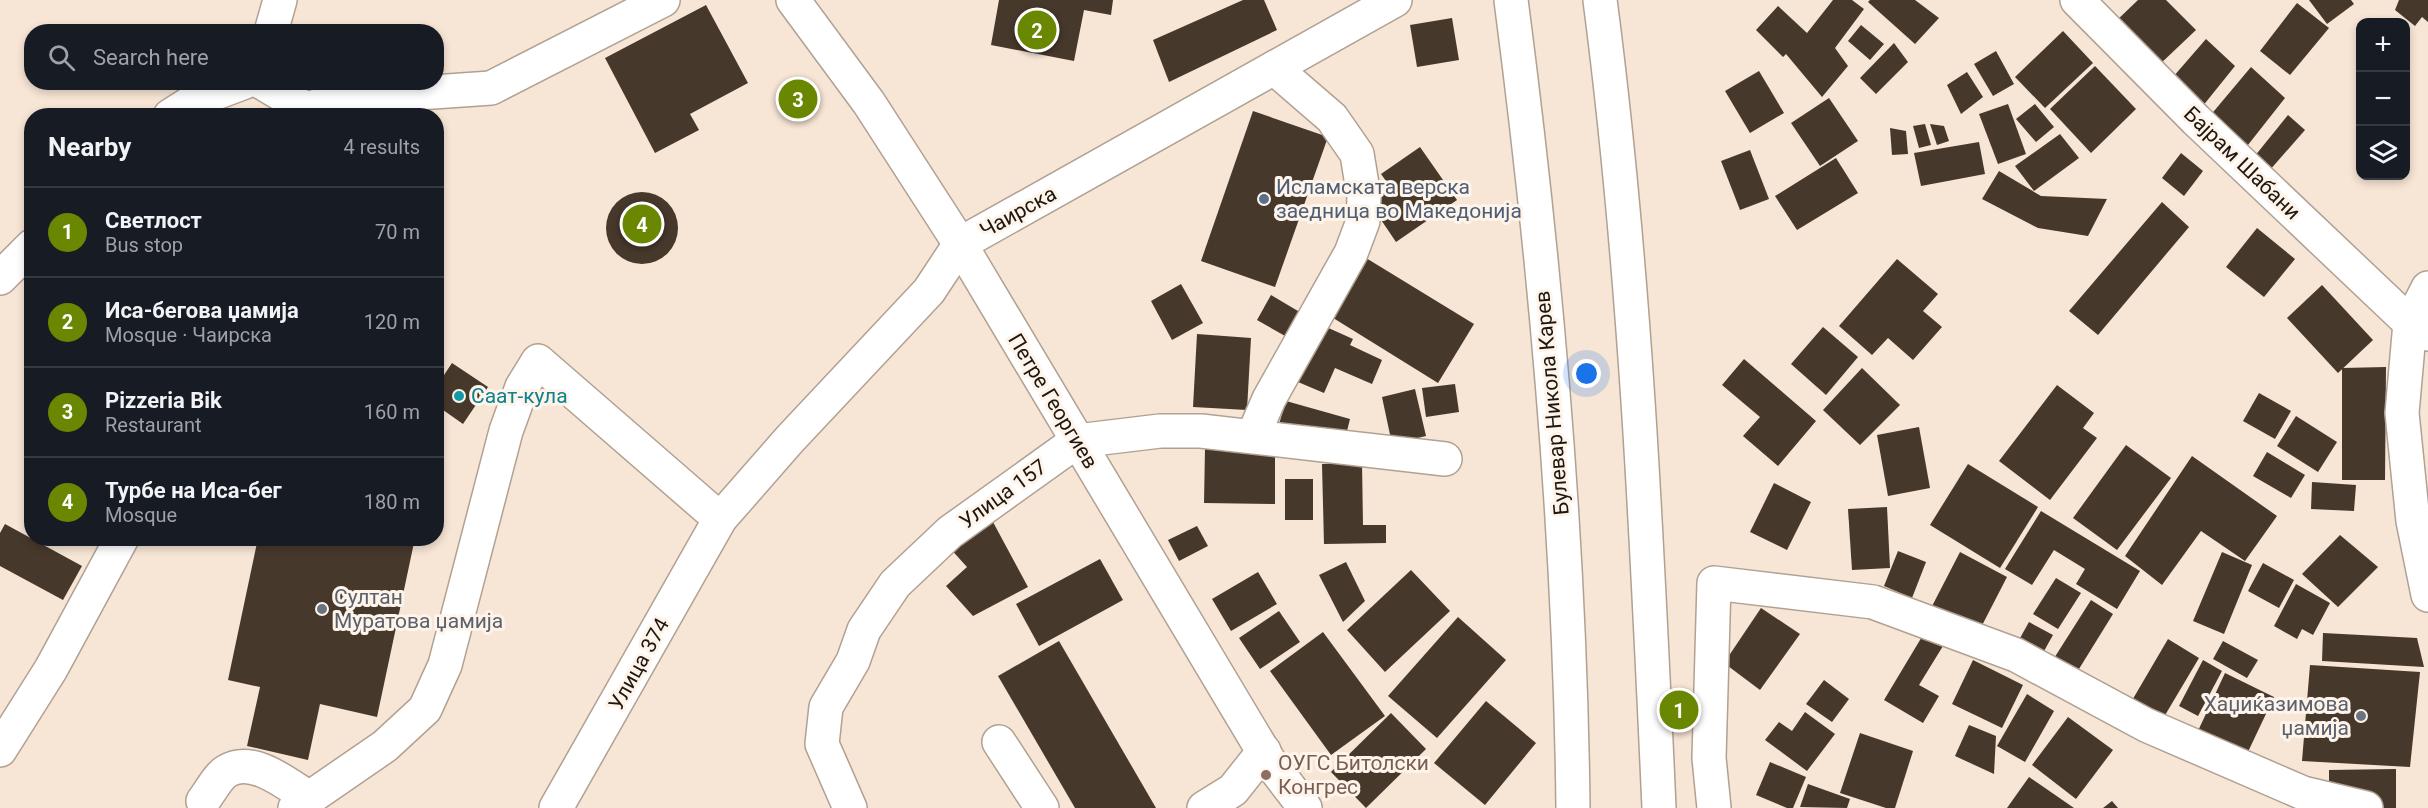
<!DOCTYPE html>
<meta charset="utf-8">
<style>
body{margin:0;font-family:Roboto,sans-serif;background:#242831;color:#f1f3f6}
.controls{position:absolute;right:18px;top:18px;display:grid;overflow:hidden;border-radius:12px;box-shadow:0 3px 9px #0003}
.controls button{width:54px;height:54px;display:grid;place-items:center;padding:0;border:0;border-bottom:2px solid #363941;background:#171b24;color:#f1f3f6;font:30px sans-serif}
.you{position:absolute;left:1587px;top:374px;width:21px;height:21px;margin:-15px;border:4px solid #fff;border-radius:50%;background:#1a73e8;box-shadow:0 0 0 9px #1a73e833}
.badge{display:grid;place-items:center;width:39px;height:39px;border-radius:50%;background:#698700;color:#fff;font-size:20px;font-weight:700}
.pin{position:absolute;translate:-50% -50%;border:3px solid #fff;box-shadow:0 2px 6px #0006}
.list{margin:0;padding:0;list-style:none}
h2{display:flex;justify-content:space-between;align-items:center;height:78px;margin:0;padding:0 24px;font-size:26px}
h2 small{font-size:20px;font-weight:400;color:#9ea1a6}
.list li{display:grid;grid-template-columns:39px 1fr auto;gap:18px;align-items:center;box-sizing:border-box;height:90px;padding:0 24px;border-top:2px solid #363941}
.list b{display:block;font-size:22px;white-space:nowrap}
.list p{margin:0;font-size:20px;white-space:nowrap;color:#9ea1a6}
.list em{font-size:20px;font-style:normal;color:#9ea1a6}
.icon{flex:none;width:33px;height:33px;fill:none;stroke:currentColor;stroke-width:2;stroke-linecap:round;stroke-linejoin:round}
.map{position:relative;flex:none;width:2428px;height:808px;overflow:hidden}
.search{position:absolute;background:#171b24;box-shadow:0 3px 9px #0003;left:24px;top:24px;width:420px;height:66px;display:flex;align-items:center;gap:15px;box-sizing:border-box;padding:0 21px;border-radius:24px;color:#9ea1a6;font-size:22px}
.panel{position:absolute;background:#171b24;box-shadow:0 3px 9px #0003;left:24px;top:108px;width:420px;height:438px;border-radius:24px}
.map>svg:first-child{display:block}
</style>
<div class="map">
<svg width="2428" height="808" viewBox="0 0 2428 808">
<rect width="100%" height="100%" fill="#f7e5d5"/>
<g fill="#47382c">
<polygon points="999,0 1113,0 1111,15 1084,10 1074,61 991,45"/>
<polygon points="1243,0 1264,0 1277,30 1169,82 1153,40"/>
<polygon points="1833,0 1852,0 1864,9 1835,48 1848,66 1822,97 1786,54 1783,57 1756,30 1778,6 1807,33"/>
<polygon points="1870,0 1915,0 1939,18 1915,44 1868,2"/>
<polygon points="2138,0 2166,0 2196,30 2158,66 2114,23"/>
<polygon points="2309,0 2351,0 2354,4 2327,24"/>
<polygon points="2399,0 2428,0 2428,22 2422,17 2415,26 2395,10"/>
<polygon points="2297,3 2329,28 2290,75 2260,51"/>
<polygon points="706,5 748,83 690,114 699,130 655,153 605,58"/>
<polygon points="1452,18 1459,60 1417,67 1410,25"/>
<polygon points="1861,25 1884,44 1870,60 1848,41"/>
<polygon points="2063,31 2093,63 2045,108 2015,77"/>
<polygon points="2206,39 2235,66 2202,107 2173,77"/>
<polygon points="1894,43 1908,62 1876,94 1860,78"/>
<polygon points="1996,51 2014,84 1993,96 1974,64"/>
<polygon points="2095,66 2136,109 2091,153 2050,109"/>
<polygon points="2251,67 2285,98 2244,150 2209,117"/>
<polygon points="1759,71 1784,113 1750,133 1725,91"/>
<polygon points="1967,72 1983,97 1961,114 1947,85"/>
<polygon points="1829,98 1858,141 1820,166 1791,123"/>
<polygon points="2008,104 2026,154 1998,164 1979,114"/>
<polygon points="2035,104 2054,127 2036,142 2016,119"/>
<polygon points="1253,111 1328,137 1275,287 1201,261"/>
<polygon points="2288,115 2305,130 2269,171 2254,157"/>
<polygon points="1925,124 1931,145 1919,148 1913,126"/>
<polygon points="1930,124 1944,126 1949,141 1937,145"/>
<polygon points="1890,128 1906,131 1908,154 1892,155"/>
<polygon points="2060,134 2079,158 2034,191 2015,166"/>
<polygon points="1979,142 1985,174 1921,186 1914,153"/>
<polygon points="1420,147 1457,200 1396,242 1369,202 1391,188 1381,174"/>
<polygon points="1750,150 1769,199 1740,210 1721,161"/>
<polygon points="2181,153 2203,171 2184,196 2162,178"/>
<polygon points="1836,158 1858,193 1797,230 1775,196"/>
<polygon points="1999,171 2041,196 2107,199 2088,236 2038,228 1982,199"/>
<circle cx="642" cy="228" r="36"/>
<polygon points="2162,202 2189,227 2098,335 2069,311"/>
<polygon points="2257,228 2295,259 2264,297 2226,267"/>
<polygon points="1366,258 1474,324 1438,383 1330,316"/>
<polygon points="1897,259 1938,294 1923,311 1942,327 1913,360 1888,338 1872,355 1839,326"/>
<polygon points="1181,284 1203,323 1172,340 1151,301"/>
<polygon points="2322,285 2373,340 2338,373 2287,318"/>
<polygon points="1271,295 1308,317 1294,341 1257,320"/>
<polygon points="1324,326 1353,339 1350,345 1382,360 1372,384 1335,368 1324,393 1298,382"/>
<polygon points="1823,327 1858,357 1826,395 1791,364"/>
<polygon points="1197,334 1251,338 1247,410 1193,407"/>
<polygon points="1744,359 1816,421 1778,466 1743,436 1760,417 1722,385"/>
<polygon points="452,363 488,387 463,424 436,405 436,387"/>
<polygon points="2386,367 2385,480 2342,480 2342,368"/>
<polygon points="1862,368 1900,405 1860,445 1823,410"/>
<polygon points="1455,384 1459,412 1426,417 1422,388"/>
<polygon points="2057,385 2094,413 2083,428 2097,438 2050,500 1999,461"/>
<polygon points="1415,389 1426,436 1392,444 1382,397"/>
<polygon points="2259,393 2291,411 2275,439 2243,421"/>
<polygon points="1286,401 1350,419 1344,443 1279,424"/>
<polygon points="2296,416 2337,442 2318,472 2277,446"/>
<polygon points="1919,427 1930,488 1888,496 1877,435"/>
<polygon points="2126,445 2171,478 2117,550 2073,518"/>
<polygon points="1205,448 1275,450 1275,504 1204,503"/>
<polygon points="2267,452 2305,475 2291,498 2253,476"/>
<polygon points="2192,456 2277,516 2245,561 2201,531 2162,585 2125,556"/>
<polygon points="1362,463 1363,525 1386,525 1386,543 1324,544 1322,464"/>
<polygon points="1968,464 2038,507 2000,568 1930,525"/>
<rect x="1285" y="479" width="28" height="41"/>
<polygon points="2312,482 2356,485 2354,511 2311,509"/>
<polygon points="1774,483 1811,502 1787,550 1750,532"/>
<polygon points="1887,507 1890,568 1852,570 1848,509"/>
<polygon points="2041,511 2140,571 2117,609 2076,584 2085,569 2054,550 2032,585 2005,569"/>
<polygon points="993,522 1028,587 973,616 946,586 967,567 948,546"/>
<polygon points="5,524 82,566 63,600 0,566 0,533"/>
<polygon points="1197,526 1208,546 1179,561 1168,540"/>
<polygon points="2340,535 2378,567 2338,607 2302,574"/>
<polygon points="258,538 415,538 377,717 320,704 308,760 247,746 260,687 228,680"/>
<polygon points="1898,551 1926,562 1912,598 1884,586"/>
<polygon points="1960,552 2007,577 1976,637 1929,612"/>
<polygon points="2222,552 2252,565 2224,634 2193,621"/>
<polygon points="1100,559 1123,600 1039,646 1016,604"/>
<polygon points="1346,562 1365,601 1343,622 1319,575"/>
<polygon points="2263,563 2294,580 2279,608 2248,591"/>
<polygon points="1411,570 1450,611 1385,672 1347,630"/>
<polygon points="1258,572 1277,604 1231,631 1212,599"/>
<polygon points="2056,578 2081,593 2058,629 2033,614"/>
<polygon points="2296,584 2330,603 2313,635 2302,629 2297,639 2274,626"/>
<polygon points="2091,600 2113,614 2074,677 2051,663"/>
<polygon points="1761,608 1800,634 1760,690 1724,663"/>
<polygon points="1279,611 1300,642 1260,669 1239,638"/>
<polygon points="1458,617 1506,660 1437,738 1388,696"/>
<polygon points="2029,622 2053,635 2039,660 2015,647"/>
<polygon points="1323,632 1385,716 1331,755 1270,671"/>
<polygon points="2323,633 2417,638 2424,667 2322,661"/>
<polygon points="1923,635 1943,646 1919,685 1939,696 1923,723 1884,700"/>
<polygon points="2168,639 2199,658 2158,727 2127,709"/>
<polygon points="1059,641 1156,808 1075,808 998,676"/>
<polygon points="2223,641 2258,660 2247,678 2213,659"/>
<polygon points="1973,660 2023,685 2002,728 1952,704"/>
<polygon points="2203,660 2222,671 2198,716 2179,706"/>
<polygon points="2310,665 2420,672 2410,767 2302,761"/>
<polygon points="2225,673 2274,697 2246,756 2197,733"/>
<polygon points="1824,680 1849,699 1832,722 1806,704"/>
<polygon points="2027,694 2054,711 2025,762 1997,746"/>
<polygon points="1486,701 1536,743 1485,805 1434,763"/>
<polygon points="1805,712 1835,734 1807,771 1765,740 1779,722 1792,731"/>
<polygon points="1391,713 1426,749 1366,808 1331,772"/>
<polygon points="2068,717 2113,750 2076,799 2032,765"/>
<polygon points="1969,725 1996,736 1994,774 1955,756"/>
<polygon points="1860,733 1913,751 1895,808 1886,808 1840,793"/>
<polygon points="1770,762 1806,777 1793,808 1787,808 1756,795"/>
<polygon points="2396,769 2396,808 2329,808 2329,770"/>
<polygon points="2029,777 2074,808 2007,808"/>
<polygon points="1808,784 1850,799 1847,808 1800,807"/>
<polygon points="2112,801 2118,808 2103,808"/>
</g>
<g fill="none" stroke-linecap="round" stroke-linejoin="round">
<defs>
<g id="minor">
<polyline points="793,0 869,103 960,244 1269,761 1305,808"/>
<path d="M1511,0c35,268 59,538 62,808"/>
<path d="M1600,0c35,267 47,539 59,808"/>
<polyline points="2077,0 2196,120 2410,323 2428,334"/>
<polyline points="271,32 280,0"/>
<polyline points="261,82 306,109"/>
<polyline points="306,109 346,98 491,88 663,0"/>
<polyline points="170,116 192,102 245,82"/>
<polyline points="0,278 32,246"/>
<polyline points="2428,288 2410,323 2402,413 2413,521 2428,595"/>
<polyline points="1253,436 1269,399 1351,253 1363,221 1364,197 1357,154 1332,118 1274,68"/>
<polyline points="999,742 1042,808"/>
<polyline points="0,750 51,669 122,538"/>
<path d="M203,801c7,-9 15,-25 24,-30 26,-16 61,14 82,27"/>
<polyline points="295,808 385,746 425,709 445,665 506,431 522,387 538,361 720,519"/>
<polyline points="556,808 720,519 790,439 929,291 960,244 1395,0"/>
<polyline points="850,808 822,744 826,707 853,661 864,630 895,584 950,532 1077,441 1160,431 1201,431 1445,459"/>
<polyline points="1204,808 1233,790 1264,751"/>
<polyline points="1714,808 1709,758 1714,583 1873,602 2016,655 2146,725 2303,793 2366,808"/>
</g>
</defs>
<use href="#minor" stroke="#b1a192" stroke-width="36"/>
<use href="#minor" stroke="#fff" stroke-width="33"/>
</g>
<circle fill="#5c6f8a" stroke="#fef4ea" stroke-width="2" cx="1264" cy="199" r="6"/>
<circle fill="#0f9aa8" stroke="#fef4ea" stroke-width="2" cx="459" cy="396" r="6"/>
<g fill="#6b7280" stroke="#fef4ea" stroke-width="2">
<circle cx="322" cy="609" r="6"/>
<circle cx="2361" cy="716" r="6"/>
</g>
<circle fill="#8d6e63" stroke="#fef4ea" stroke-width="2" cx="1266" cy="775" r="6"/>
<g text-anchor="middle" stroke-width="6" stroke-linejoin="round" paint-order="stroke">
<g font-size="21" fill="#1d1711" stroke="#fef4ea">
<text transform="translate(2242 163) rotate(44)" y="7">Бајрам Шабани</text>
<text transform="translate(1018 212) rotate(-29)" y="7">Чаирска</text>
<text transform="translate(1053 401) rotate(59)" y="7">Петре Георгиев</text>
<text transform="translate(1552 403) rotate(-95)" y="7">Булевар Никола Карев</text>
<text transform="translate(1003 494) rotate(-36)" y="7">Улица 157</text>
<text transform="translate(639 664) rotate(-61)" y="7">Улица 374</text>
</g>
<g font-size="21" fill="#4e5e75" stroke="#fef4ea" text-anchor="start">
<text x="1276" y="194">Исламската верска<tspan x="1276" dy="24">заедница во Македонија</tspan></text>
</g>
<g font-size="21" fill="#0d838f" stroke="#fef4ea" text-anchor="start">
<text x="471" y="403">Саат-кула</text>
</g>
<g font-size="21" fill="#5b616d" stroke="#fef4ea" text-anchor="start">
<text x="334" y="604">Султан<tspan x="334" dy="24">Муратова џамија</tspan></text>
<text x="2349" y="711" text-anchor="end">Хаџиќазимова<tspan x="2349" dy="24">џамија</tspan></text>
</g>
<g font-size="21" fill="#785e54" stroke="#fef4ea" text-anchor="start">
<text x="1278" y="770">ОУГС Битолски<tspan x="1278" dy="24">Конгрес</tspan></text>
</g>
</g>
</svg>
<div class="controls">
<button>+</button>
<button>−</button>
<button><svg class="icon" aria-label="layers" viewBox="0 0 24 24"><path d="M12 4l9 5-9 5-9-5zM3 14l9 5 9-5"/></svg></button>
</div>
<div class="you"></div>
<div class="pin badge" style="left:1679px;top:710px">1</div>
<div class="pin badge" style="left:1037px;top:30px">2</div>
<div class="pin badge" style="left:798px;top:99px">3</div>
<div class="pin badge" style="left:642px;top:224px">4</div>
<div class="search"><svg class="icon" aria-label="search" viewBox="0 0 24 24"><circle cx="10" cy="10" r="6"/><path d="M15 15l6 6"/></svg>Search here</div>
<section class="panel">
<h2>Nearby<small>4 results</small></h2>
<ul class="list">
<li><span class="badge">1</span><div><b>Светлост</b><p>Bus stop</p></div><em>70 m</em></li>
<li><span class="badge">2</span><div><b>Иса-бегова џамија</b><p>Mosque · Чаирска</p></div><em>120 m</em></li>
<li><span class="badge">3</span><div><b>Pizzeria Bik</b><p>Restaurant</p></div><em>160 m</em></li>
<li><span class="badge">4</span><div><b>Турбе на Иса-бег</b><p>Mosque</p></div><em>180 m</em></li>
</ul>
</section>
</div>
